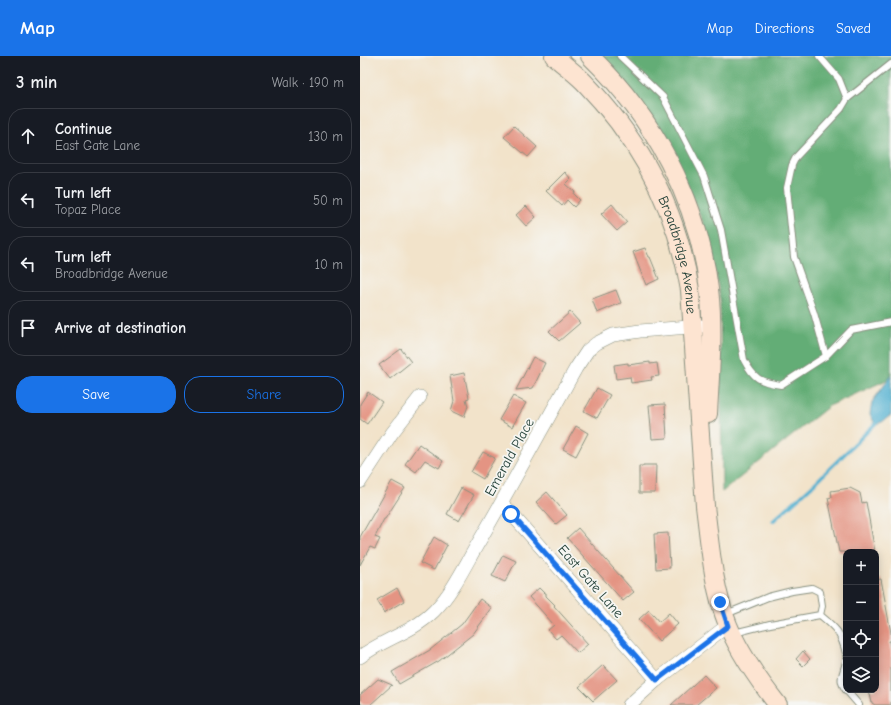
<!DOCTYPE html>
<meta charset="utf-8">
<style>
body{margin:0;font-family:"Comic Neue",sans-serif;background:#242831;color:#f1f3f6}
.controls{position:absolute;right:12px;bottom:12px;display:grid;overflow:hidden;border-radius:8px;box-shadow:0 2px 10px #0003}
.controls button{width:36px;height:36px;display:grid;place-items:center;padding:0;border:0;border-bottom:1px solid #363941;background:#171b24;color:#f1f3f6;font:20px sans-serif}
.stop{position:absolute;width:12px;height:12px;margin:-9px;border:3px solid #1a73e8;border-radius:50%;background:#fff}
.stop.end{background:#1a73e8;border-color:#fff;box-shadow:0 1px 4px #0008}
.list{margin:0;padding:0;list-style:none}
h2{display:flex;justify-content:space-between;align-items:center;height:52px;margin:0;padding:0 16px;font-size:17px}
h2 small{font-size:13px;font-weight:400;color:#9ea1a6}
.list li{display:grid;grid-template-columns:26px 1fr auto;gap:12px;align-items:center;box-sizing:border-box;height:56px;margin:0 8px 8px;padding:0 8px;border:1px solid #363941;border-radius:16px}
.list b{display:block;font-size:15px;white-space:nowrap}
.list p{margin:0;font-size:13px;white-space:nowrap;color:#9ea1a6}
.list em{font-size:13px;font-style:normal;color:#9ea1a6}
.actions{display:flex;gap:8px;padding:12px 16px}
.actions a{flex:1;padding:9px 0;border:1px solid #1a73e8;border-radius:16px;text-align:center;font-size:14px;color:#1a73e8}
.actions .main{background:#1a73e8;color:#fff}
.icon{flex:none;width:22px;height:22px;fill:none;stroke:currentColor;stroke-width:2;stroke-linecap:round;stroke-linejoin:round}
.map{position:relative;flex:none;width:531px;height:649px;overflow:hidden}
header{display:flex;align-items:center;gap:24px;box-sizing:border-box;height:56px;padding:0 20px;background:#1a73e8;color:#fff}
header strong{font-size:19px}
nav{display:flex;gap:22px;margin-inline-start:auto;font-size:14px}
main{display:flex}
aside{flex:1;background:#171b24}
.map>svg:first-child{display:block}
</style>
<header>
<strong>Map</strong>
<nav><a>Map</a><a>Directions</a><a>Saved</a></nav>
</header>
<main>
<aside>
<h2>3 min<small>Walk · 190 m</small></h2>
<ul class="list">
<li><svg class="icon" aria-label="ahead" viewBox="0 0 24 24"><path d="M12 20V5M6 11l6-6 6 6"/></svg><div><b>Continue</b><p>East Gate Lane</p></div><em>130 m</em></li>
<li><svg class="icon" aria-label="left" viewBox="0 0 24 24"><path d="M17 20v-9H6M10 6l-5 5 5 5"/></svg><div><b>Turn left</b><p>Topaz Place</p></div><em>50 m</em></li>
<li><svg class="icon" aria-label="left" viewBox="0 0 24 24"><path d="M17 20v-9H6M10 6l-5 5 5 5"/></svg><div><b>Turn left</b><p>Broadbridge Avenue</p></div><em>10 m</em></li>
<li><svg class="icon" aria-label="arrive" viewBox="0 0 24 24"><path d="M6 21V4h12l-3 4 3 4H6"/></svg><div><b>Arrive at destination</b></div></li>
</ul>
<div class="actions"><a class="main">Save</a><a>Share</a></div>
</aside>
<div class="map">
<svg width="531" height="649" viewBox="0 0 531 649">
<rect width="100%" height="100%" fill="#f6f6f2"/>
<filter id="ink" filterUnits="userSpaceOnUse"><feTurbulence type="fractalNoise" baseFrequency=".025" numOctaves="2"/><feDisplacementMap in="SourceGraphic" scale="8" xChannelSelector="R" yChannelSelector="G"/><feConvolveMatrix kernelMatrix="1 2 1 2 8 2 1 2 1" color-interpolation-filters="sRGB"/></filter>
<filter id="wash" filterUnits="userSpaceOnUse"><feTurbulence type="fractalNoise" baseFrequency=".012" numOctaves="4" result="noise"/><feDisplacementMap in="SourceGraphic" scale="16" xChannelSelector="R" yChannelSelector="G"/><feGaussianBlur stdDeviation="0.9" result="paint"/><feColorMatrix in="noise" values="0 0 0 0 0 0 0 0 0 0 0 0 0 0 0 0 0 1.4 0 .05"/><feComposite in="paint" operator="in"/></filter>
<g filter="url(#wash)">
<rect width="100%" height="100%" fill="#f2e3ca"/>
<polygon fill="#63ad76" stroke="#417555" points="239,0 531,0 531,322 469,350 362,436 360,242 349,181 315,100"/>
<polygon fill="#52b1d1" stroke="#387782" points="531,320 531,359 522,366 515,368 510,358 512,346"/>
<g fill="none" stroke-linecap="round" stroke-linejoin="round">
<polyline stroke="#52b1d1" stroke-width="3.5" points="413,465 455,427 518,365"/>
</g>
<g id="blocks">
<g fill="#e49483">
<polygon points="154,70 177,91 168,101 144,81"/>
<polygon points="205,116 211,123 206,128 215,136 214,138 220,144 214,151 207,144 202,150 186,135"/>
<polygon points="252,148 267,166 257,175 241,158"/>
<polygon points="166,150 176,161 166,170 156,159"/>
<polygon points="285,192 289,201 290,201 299,223 286,229 273,196"/>
<polygon points="256,234 261,247 237,257 232,243"/>
<polygon points="210,256 220,267 199,285 189,275"/>
<polygon points="41,293 51,306 30,323 19,309"/>
<polygon points="173,301 185,307 173,332 156,334"/>
<polygon points="290,306 290,308 297,307 299,320 291,321 292,324 271,327 270,321 256,323 254,309 268,307 268,309"/>
<polygon points="104,317 109,342 106,343 108,350 104,361 91,355 94,345 90,320"/>
<polygon points="237,332 250,339 237,362 224,355"/>
<polygon points="8,336 22,346 7,368 0,363 0,348"/>
<polygon points="153,340 166,347 152,371 139,364"/>
<polygon points="305,348 307,382 292,383 289,349"/>
<polygon points="216,370 228,377 216,400 203,393"/>
<polygon points="59,388 83,405 79,412 65,404 56,416 45,408"/>
<polygon points="123,396 135,402 123,423 111,416"/>
<polygon points="283,409 296,409 295,437 279,437 279,410 283,410"/>
<polygon points="32,425 45,432 25,463 24,463 15,481 20,483 15,493 10,491 0,509 0,481"/>
<polygon points="101,432 114,439 99,465 87,458"/>
<polygon points="490,432 500,437 502,447 506,446 515,496 479,496 468,442 472,441 471,435"/>
<polygon points="187,436 207,459 196,468 176,446"/>
<polygon points="218,472 274,536 263,545 207,482"/>
<polygon points="308,477 310,512 296,513 294,478"/>
<polygon points="74,481 87,489 74,514 60,507"/>
<polygon points="143,499 156,505 145,526 132,520"/>
<polygon points="521,523 531,577 531,585 529,585 531,596 531,649 515,649 512,647 509,634 516,634 516,524"/>
<polygon points="37,532 44,545 24,557 17,544"/>
<polygon points="179,532 184,537 186,537 186,540 195,549 194,550 228,588 218,597 201,579 196,583 188,574 194,569 169,541"/>
<polygon points="120,543 132,552 113,578 79,605 39,628 32,616 70,594 102,568"/>
<polygon points="289,554 299,566 309,557 318,568 299,585 279,563"/>
<polygon points="443,595 450,603 443,610 436,603"/>
<polygon points="243,609 257,624 233,645 219,631"/>
<polygon points="344,619 356,632 336,649 311,649"/>
<polygon points="18,623 32,629 10,649 3,649 0,646 0,639"/>
</g>
</g>
</g>
<g filter="url(#ink)">
<use href="#blocks" fill-opacity="0" stroke="#88907f" stroke-width="1"/>
<g fill="none" stroke-linecap="round" stroke-linejoin="round">
<defs>
<g id="lane">
<path d="M260,0l43,41 41,79 17,54 23,130c10,19 16,22 37,25l45,-29 25,-26 40,-8"/>
<polyline points="459,0 479,23 487,43"/>
<polyline points="466,300 454,257 434,201 427,132 432,109 436,101 481,53 487,43 531,8"/>
<polyline points="366,558 408,541 432,535 452,532 460,536 462,550 460,559 410,568 374,577"/>
<path d="M460,559c16,13 21,18 26,38"/>
<path d="M486,605c-2,14 -9,17 0,29"/>
<polyline points="486,634 499,649"/>
</g>
<g id="street">
<polyline points="0,426 32,377 60,341"/>
<polyline points="142,447 297,624"/>
<path d="M0,601c23,-18 52,-24 74,-46 20,-20 32,-48 46,-71 33,-57 64,-115 96,-172l12,-18 9,-7 16,-8 27,-4 61,-5"/>
<polyline points="269,649 297,624 368,569"/>
</g>
<g id="secondary">
<path id="s1" d="M194,0c10,9 21,17 30,26 57,59 93,127 106,208l15,216c5,39 8,82 23,119 11,27 32,57 50,80"/>
<path d="M230,0c64,62 108,144 119,233 5,41 1,84 -1,125"/>
</g>
</defs>
<use href="#lane" stroke="#88907f" stroke-width="8"/>
<use href="#street" stroke="#88907f" stroke-width="14"/>
<use href="#secondary" stroke="#88907f" stroke-width="20"/>
<use href="#lane" stroke="#fff" stroke-width="6"/>
<use href="#street" stroke="#fff" stroke-width="13"/>
<use href="#secondary" stroke="#fde4d1" stroke-width="18"/>
</g>
</g>
<g fill="none" stroke-linecap="round" stroke-linejoin="round" filter="url(#ink)">
<polyline stroke="#1a73e8" stroke-width="5" points="151,458 297,624 368,570 360,546"/>
</g>
<g text-anchor="middle" stroke-width="3.5" stroke-linejoin="round" paint-order="stroke">
<g font-size="14" fill="#1f3d34" stroke="#f6f6f2">
<text dy="5" stroke="none"><textPath href="#s1" startOffset="240">Broadbridge Avenue</textPath></text>
<text transform="translate(149 401) rotate(-61)" y="5">Emerald Place</text>
<text transform="translate(231 525) rotate(49)" y="5">East Gate Lane</text>
</g>
</g>
</svg>
<div class="controls">
<button>+</button>
<button>−</button>
<button><svg class="icon" aria-label="locate" viewBox="0 0 24 24"><circle cx="12" cy="12" r="6"/><path d="M12 2v4M12 18v4M2 12h4M18 12h4"/></svg></button>
<button><svg class="icon" aria-label="layers" viewBox="0 0 24 24"><path d="M12 4l9 5-9 5-9-5zM3 14l9 5 9-5"/></svg></button>
</div>
<div class="stop" style="left:151px;top:458px"></div>
<div class="stop end" style="left:360px;top:546px"></div>
</div>
</main>
